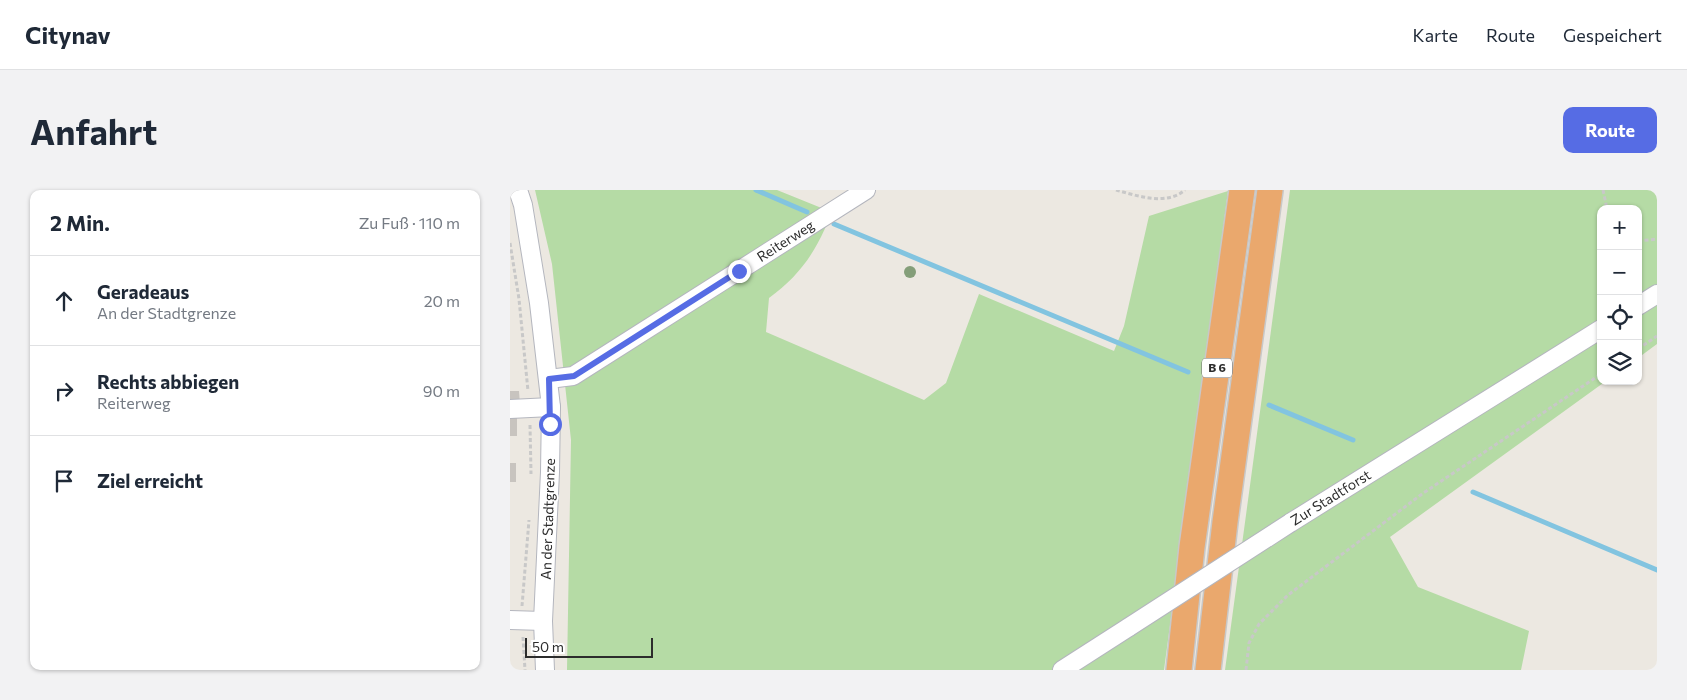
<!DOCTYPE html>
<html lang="de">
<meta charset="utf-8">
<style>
body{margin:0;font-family:Commissioner,sans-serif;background:#f2f2f3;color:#1f2937}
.controls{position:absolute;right:15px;top:15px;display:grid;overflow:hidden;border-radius:10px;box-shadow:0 1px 4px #0004}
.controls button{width:45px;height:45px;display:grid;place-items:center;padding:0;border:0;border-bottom:1px solid #e0e1e3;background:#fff;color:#1f2937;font:25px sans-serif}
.scale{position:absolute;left:15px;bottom:12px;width:128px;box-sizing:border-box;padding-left:5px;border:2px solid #2c2c2c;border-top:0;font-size:14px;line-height:18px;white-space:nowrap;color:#2c2c2c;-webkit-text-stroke:4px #fff;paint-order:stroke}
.stop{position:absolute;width:15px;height:15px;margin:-11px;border:4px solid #566ce4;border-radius:50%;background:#fff}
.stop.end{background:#566ce4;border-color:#fff;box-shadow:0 1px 5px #0008}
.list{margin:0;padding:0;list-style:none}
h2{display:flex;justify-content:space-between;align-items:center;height:65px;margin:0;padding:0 20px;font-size:21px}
h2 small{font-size:16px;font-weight:400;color:#747a83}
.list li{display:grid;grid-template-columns:32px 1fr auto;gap:15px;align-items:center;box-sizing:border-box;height:90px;padding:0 20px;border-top:1px solid #e0e1e3}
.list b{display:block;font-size:19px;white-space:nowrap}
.list p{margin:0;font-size:16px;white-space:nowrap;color:#747a83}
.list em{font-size:16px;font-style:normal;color:#747a83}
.icon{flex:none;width:28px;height:28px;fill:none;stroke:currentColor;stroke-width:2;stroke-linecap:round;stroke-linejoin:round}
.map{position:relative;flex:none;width:1147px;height:480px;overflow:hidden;border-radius:10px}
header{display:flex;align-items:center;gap:30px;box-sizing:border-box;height:70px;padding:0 25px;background:#fff;border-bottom:1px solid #e0e1e3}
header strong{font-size:24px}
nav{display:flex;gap:28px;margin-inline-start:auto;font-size:18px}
.intro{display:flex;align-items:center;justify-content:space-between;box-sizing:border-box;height:120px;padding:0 30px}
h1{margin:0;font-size:35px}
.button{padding:12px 22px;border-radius:10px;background:#566ce4;color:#fff;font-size:18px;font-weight:700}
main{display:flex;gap:30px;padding:0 30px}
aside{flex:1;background:#fff;border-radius:10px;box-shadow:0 1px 4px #0004}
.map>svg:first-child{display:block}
</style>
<header>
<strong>Citynav</strong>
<nav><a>Karte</a><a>Route</a><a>Gespeichert</a></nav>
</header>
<div class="intro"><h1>Anfahrt</h1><a class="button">Route</a></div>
<main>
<aside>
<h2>2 Min.<small>Zu Fuß · 110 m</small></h2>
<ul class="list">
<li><svg class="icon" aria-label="ahead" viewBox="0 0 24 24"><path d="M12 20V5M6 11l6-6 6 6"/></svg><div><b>Geradeaus</b><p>An der Stadtgrenze</p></div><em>20 m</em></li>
<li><svg class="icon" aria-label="right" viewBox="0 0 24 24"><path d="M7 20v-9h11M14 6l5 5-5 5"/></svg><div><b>Rechts abbiegen</b><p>Reiterweg</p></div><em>90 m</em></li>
<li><svg class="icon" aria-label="arrive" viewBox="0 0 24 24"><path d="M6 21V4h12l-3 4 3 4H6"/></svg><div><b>Ziel erreicht</b></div></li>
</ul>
</aside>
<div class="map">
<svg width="1147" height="480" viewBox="0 0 1147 480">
<rect width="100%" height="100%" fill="#ece8e1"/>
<g fill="#b5dba5">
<path d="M25,0h242l47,19 11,-8c-12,40 -31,72 -66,97l-3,34 158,68 22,-17 33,-89 135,57 10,-25 25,-110 79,-25 -64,479h-597l4,-230 -19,-176z"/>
<polygon points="780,0 1147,0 1147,154 1128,168 1128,19 1091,19 1091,191 1096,191 880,347 908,397 1019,441 1011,480 715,480"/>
</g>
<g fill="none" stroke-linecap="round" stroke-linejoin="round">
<g stroke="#82c4e0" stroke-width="5">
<polyline points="246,0 297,22"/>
<polyline points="324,34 678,182"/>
<polyline points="759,215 843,250"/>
<polyline points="963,302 1147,380"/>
</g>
</g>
<g fill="#c8c4bf">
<polygon points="0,201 9,201 10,215 0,215"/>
<rect x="0" y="228" width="7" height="18"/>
<rect x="0" y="273" width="6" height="19"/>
</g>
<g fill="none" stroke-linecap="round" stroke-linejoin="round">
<defs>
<g id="minor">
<polyline points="8,0 13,15 29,113 41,217 40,282 33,431 35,480"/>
<polyline points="1128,116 1147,104"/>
<path id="s1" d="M39,189l24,-3 293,-186"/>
<polyline points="0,219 41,217"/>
<path id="s2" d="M780,333l311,-194"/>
<polyline points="0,430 33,431"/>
<polyline points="552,480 619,437"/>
</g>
<g id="highway">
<polyline points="669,480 682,357 732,0"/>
<polyline points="698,480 715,332 760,0"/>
</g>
</defs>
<use href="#minor" stroke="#b4b6be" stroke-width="20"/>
<use href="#highway" stroke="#c8c8c8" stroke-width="28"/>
<g stroke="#c8c8c8" stroke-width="3" stroke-dasharray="4 2.5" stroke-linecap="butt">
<path d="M606,0c22,6 50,16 69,0"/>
<polyline points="1093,0 1097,19"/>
<polyline points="1128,51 1147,49"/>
<polyline points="0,53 9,109 18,201"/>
<polyline points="1128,159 1147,146"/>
<polyline points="20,235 21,284"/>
<polyline points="12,416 19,330"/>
<polyline points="13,447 15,480"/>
<polyline points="736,480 739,453 749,434 778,405 912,304 1091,184"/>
</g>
<use href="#minor" stroke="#fff" stroke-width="18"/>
<use href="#highway" stroke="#eaa86d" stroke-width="25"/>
<defs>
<polyline id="minor-bridge" points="619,437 780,333"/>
</defs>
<use href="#minor-bridge" stroke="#b4b6be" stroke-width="20" stroke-linecap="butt"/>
<use href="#minor-bridge" stroke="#fff" stroke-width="18"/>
</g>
<circle fill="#849e79" cx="400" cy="82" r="6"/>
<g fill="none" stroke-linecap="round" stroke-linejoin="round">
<polyline stroke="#566ce4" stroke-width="6" points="40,234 39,189 64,186 229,81"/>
</g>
<g text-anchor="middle" stroke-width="4" stroke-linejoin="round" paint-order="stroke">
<rect fill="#fff" stroke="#6b6b6b" stroke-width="1" x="692" y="168.5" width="30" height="19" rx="4"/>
<g font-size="12" font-weight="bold" fill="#2c2c2c">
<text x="707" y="182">B 6</text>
</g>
<g font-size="14" fill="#2c2c2c" stroke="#fff">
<text dy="5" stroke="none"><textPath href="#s1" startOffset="276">Reiterweg</textPath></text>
<text dy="5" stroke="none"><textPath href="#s2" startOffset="48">Zur Stadtforst</textPath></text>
<text transform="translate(38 329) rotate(-88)" y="5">An der Stadtgrenze</text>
</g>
</g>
</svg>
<div class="controls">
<button>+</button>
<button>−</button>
<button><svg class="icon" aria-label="locate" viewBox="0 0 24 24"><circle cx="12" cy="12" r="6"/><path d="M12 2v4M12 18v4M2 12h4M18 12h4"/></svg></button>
<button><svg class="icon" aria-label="layers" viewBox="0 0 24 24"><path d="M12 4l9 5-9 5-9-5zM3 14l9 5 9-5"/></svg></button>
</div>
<div class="scale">50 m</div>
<div class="stop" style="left:40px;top:234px"></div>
<div class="stop end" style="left:229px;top:81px"></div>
</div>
</main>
